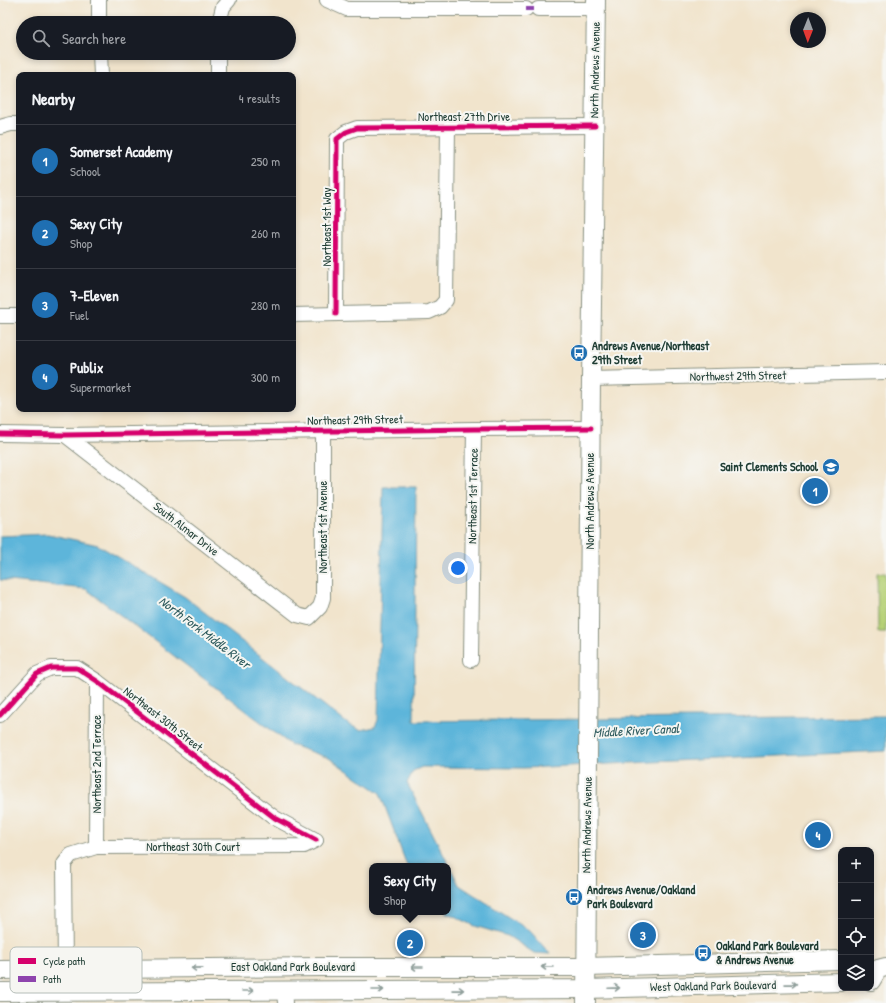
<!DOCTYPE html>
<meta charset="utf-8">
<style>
body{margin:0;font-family:"Patrick Hand",sans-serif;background:#242831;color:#f1f3f6}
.controls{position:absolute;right:12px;bottom:12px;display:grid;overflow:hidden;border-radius:8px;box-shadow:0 2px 6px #0003}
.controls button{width:36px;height:36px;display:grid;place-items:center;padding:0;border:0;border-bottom:1px solid #363941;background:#171b24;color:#f1f3f6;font:20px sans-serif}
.compass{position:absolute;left:790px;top:12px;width:36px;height:36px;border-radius:50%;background:#171b24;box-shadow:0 2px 6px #0003;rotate:181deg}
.you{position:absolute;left:458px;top:568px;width:14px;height:14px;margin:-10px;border:3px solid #fff;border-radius:50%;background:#1a73e8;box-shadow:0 0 0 6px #1a73e833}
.badge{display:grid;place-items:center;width:26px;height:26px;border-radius:50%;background:#1f6fb2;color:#fff;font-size:13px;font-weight:700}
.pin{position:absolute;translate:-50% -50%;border:2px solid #fff;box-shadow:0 1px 4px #0006}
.popup{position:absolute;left:369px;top:863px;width:82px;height:52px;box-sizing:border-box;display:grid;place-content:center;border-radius:8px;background:#171b24;filter:drop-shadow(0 1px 3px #0005);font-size:13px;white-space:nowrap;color:#9ea1a6}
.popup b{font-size:15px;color:#f1f3f6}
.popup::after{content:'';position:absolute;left:50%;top:100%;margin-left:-8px;border:8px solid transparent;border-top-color:#171b24}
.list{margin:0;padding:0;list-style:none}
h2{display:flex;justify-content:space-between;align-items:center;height:52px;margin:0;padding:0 16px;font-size:17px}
h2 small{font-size:13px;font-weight:400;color:#9ea1a6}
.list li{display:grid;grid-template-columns:26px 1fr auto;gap:12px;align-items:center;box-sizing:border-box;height:72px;padding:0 16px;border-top:1px solid #363941}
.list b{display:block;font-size:15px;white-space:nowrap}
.list p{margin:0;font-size:13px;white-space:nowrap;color:#9ea1a6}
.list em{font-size:13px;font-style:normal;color:#9ea1a6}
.icon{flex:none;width:22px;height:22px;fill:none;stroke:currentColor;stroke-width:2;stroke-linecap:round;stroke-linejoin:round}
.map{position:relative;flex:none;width:886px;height:1003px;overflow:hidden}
.search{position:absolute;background:#171b24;box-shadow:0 2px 6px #0003;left:16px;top:16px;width:280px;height:44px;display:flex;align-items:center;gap:10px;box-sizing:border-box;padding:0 14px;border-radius:22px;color:#9ea1a6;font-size:15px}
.panel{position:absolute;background:#171b24;box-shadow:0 2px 6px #0003;left:16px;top:72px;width:280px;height:340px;border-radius:8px}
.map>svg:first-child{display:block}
</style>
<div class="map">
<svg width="886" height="1003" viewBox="0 0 886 1003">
<rect width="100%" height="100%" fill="#f6f6f2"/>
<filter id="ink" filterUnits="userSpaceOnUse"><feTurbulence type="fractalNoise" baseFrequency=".025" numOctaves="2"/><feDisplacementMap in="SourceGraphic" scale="8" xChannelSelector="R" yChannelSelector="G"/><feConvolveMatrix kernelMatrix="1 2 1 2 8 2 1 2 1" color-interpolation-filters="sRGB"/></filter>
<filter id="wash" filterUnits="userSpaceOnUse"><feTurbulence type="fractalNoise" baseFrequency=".012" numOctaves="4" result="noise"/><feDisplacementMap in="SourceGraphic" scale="16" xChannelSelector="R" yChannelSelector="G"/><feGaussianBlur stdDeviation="0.9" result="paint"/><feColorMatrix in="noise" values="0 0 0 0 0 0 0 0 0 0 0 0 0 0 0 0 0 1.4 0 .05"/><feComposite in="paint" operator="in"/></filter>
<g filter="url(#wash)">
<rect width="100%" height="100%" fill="#f1e4cc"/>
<polygon fill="#b6d176" stroke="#6a8755" points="877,573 886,573 886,632 878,632"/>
<polygon fill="#5db5da" stroke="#3e7987" points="383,487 416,487 414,721 886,716 886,751 524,768 422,767 413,771 407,783 459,885 530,931 550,954 534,953 508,936 475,926 446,912 448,912 448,866 407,866 380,793 329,758 291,745 86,589 0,580 0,536 48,534 98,545 185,597 348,724 360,730 375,727 378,720"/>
</g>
<g filter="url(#ink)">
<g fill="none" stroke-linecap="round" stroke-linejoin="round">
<defs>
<g id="minor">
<polyline points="99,0 99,23"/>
<polyline points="327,0 347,9 526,9"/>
<polyline points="538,9 596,9"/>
<polyline points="219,23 223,7 229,0"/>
<polyline points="100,53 101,75"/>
<polyline points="218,75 218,53"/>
<polyline points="0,127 11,124 19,124"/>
<polyline points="336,314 337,139 346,132 357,128 595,126"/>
<polyline points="293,315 429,312 440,307 446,300 448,126"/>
<polyline points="0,316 19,316"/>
<polyline points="591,379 886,372"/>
<polyline points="0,434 65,435 474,429 591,428"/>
<polyline points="65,435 297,615 309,618 320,607 323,598 323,431"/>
<polyline points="471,660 474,429"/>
<polyline points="0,715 37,674 51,668 77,668 97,681 275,818 316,840"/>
<polyline points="96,847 97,681"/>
<polyline points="65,969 64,864 71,855 96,847 304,846 316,840"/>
<polyline points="284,990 285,1003"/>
</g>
<g id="major">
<polyline points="0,970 320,967 586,967 841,960"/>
<polyline points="871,981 878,969 886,967"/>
<polyline points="0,992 586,989 841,982"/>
<polyline points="586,1003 591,379 596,0"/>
</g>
</defs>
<use href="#minor" stroke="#889080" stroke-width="16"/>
<use href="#major" stroke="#889080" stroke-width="20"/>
<use href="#minor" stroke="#fff" stroke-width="14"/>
<use href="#major" stroke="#fff" stroke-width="18"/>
<polyline stroke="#8e44ad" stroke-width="4" stroke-dasharray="8 4" stroke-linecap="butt" points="526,9 538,9"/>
<defs>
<g id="cycleway">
<polyline points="336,314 337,139 346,132 357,128 595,126"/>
<polyline points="0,434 65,435 474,429 591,428"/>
<polyline points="0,715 37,674 51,668 77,668 97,681 275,818 316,840"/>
</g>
</defs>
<use href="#cycleway" stroke="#f6f6f2" stroke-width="8"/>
<use href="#cycleway" stroke="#d6006c" stroke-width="5"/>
</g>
<defs><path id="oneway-shaft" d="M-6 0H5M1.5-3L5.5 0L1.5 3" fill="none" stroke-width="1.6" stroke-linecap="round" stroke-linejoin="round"/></defs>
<g stroke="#8f9e9a">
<use href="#oneway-shaft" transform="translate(417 967) rotate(-180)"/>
<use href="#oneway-shaft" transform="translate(547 967) rotate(180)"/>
<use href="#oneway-shaft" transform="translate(197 968) rotate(179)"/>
<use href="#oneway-shaft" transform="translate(791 984) rotate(-1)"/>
<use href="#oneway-shaft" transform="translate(614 988) rotate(-2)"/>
<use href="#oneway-shaft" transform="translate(378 990)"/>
<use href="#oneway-shaft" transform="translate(458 990) rotate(-1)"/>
<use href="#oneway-shaft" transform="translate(248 991)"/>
</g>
</g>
<defs>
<symbol id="bus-disc" viewBox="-11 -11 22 22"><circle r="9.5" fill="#1f6fb2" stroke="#f6f6f2"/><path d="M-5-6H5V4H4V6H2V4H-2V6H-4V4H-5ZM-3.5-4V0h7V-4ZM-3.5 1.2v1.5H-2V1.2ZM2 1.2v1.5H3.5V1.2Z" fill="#fff"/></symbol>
<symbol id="school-disc" viewBox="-11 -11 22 22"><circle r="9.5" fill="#1f6fb2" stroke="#f6f6f2"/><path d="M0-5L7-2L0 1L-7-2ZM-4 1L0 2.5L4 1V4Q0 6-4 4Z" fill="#fff"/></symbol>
</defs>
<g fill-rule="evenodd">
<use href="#bus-disc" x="569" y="343" width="20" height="20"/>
<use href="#school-disc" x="821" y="457" width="20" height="20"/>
<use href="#bus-disc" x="564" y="887" width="20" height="20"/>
<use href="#bus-disc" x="693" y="943" width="20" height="20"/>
</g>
<g text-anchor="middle" stroke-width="4" stroke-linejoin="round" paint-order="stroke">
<g font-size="12" fill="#1f3d34" stroke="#f6f6f2">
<text transform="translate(595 70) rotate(-89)" y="4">North Andrews Avenue</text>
<text x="464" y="121">Northeast 27th Drive</text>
<text transform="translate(327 227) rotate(-90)" y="4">Northeast 1st Way</text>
<text transform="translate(738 376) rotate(-1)" y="4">Northwest 29th Street</text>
<text transform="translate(355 420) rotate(-1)" y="4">Northeast 29th Street</text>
<text transform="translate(473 496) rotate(-89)" y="4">Northeast 1st Terrace</text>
<text transform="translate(590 501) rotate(-90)" y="4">North Andrews Avenue</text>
<text transform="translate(323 527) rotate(-90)" y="4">Northeast 1st Avenue</text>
<text transform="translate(186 529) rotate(38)" y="4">South Almar Drive</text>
<text transform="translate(163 719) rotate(38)" y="4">Northeast 30th Street</text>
<text transform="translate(97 764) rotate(-90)" y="4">Northeast 2nd Terrace</text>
<text transform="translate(587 825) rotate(-89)" y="4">North Andrews Avenue</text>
<text x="193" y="851">Northeast 30th Court</text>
<text x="293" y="971">East Oakland Park Boulevard</text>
<text transform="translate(713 986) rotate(-1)" y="4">West Oakland Park Boulevard</text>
</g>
<g font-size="12" font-weight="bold" fill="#1f3d34" stroke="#f6f6f2" text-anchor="start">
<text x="592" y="350">Andrews Avenue/Northeast<tspan x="592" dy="14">29th Street</tspan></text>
<text x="818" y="471" text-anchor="end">Saint Clements School</text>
<text x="587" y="894">Andrews Avenue/Oakland<tspan x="587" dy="14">Park Boulevard</tspan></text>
<text x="716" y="950">Oakland Park Boulevard<tspan x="716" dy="14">&amp; Andrews Avenue</tspan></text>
</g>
<g font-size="13" font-style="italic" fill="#2e5b5e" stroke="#f6f6f2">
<text transform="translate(205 632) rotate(37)" y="5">North Fork Middle River</text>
<text transform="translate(636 730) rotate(-3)" y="5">Middle River Canal</text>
</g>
</g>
<rect x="10" y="947" width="132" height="46" rx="6" fill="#f6f6f2" stroke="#b6beb9" stroke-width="1"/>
<rect x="18" y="958" width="18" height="6" fill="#d6006c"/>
<rect x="18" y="976" width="18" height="6" fill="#8e44ad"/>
<g font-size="11" fill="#1f3d34">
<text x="43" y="965">Cycle path</text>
<text x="43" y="983">Path</text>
</g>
</svg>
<div class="controls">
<button>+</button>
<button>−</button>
<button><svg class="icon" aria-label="locate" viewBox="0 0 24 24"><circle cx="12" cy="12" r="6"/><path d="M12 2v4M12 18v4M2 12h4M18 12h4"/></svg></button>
<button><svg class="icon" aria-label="layers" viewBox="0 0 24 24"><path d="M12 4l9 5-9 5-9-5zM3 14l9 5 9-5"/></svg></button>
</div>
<svg class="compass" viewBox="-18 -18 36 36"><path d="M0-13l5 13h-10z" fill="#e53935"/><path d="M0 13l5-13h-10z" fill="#9ea1a6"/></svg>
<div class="you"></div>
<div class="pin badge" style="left:815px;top:491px">1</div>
<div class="pin badge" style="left:410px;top:943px">2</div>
<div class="popup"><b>Sexy City</b>Shop</div>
<div class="pin badge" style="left:643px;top:935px">3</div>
<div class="pin badge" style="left:818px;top:835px">4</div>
<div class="search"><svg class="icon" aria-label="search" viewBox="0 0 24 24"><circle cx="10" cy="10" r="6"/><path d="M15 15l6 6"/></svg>Search here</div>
<section class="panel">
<h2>Nearby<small>4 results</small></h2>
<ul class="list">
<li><span class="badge">1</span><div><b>Somerset Academy</b><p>School</p></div><em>250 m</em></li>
<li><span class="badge">2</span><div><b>Sexy City</b><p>Shop</p></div><em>260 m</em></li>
<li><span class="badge">3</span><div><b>7-Eleven</b><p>Fuel</p></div><em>280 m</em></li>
<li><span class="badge">4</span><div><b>Publix</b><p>Supermarket</p></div><em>300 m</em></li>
</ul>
</section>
</div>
